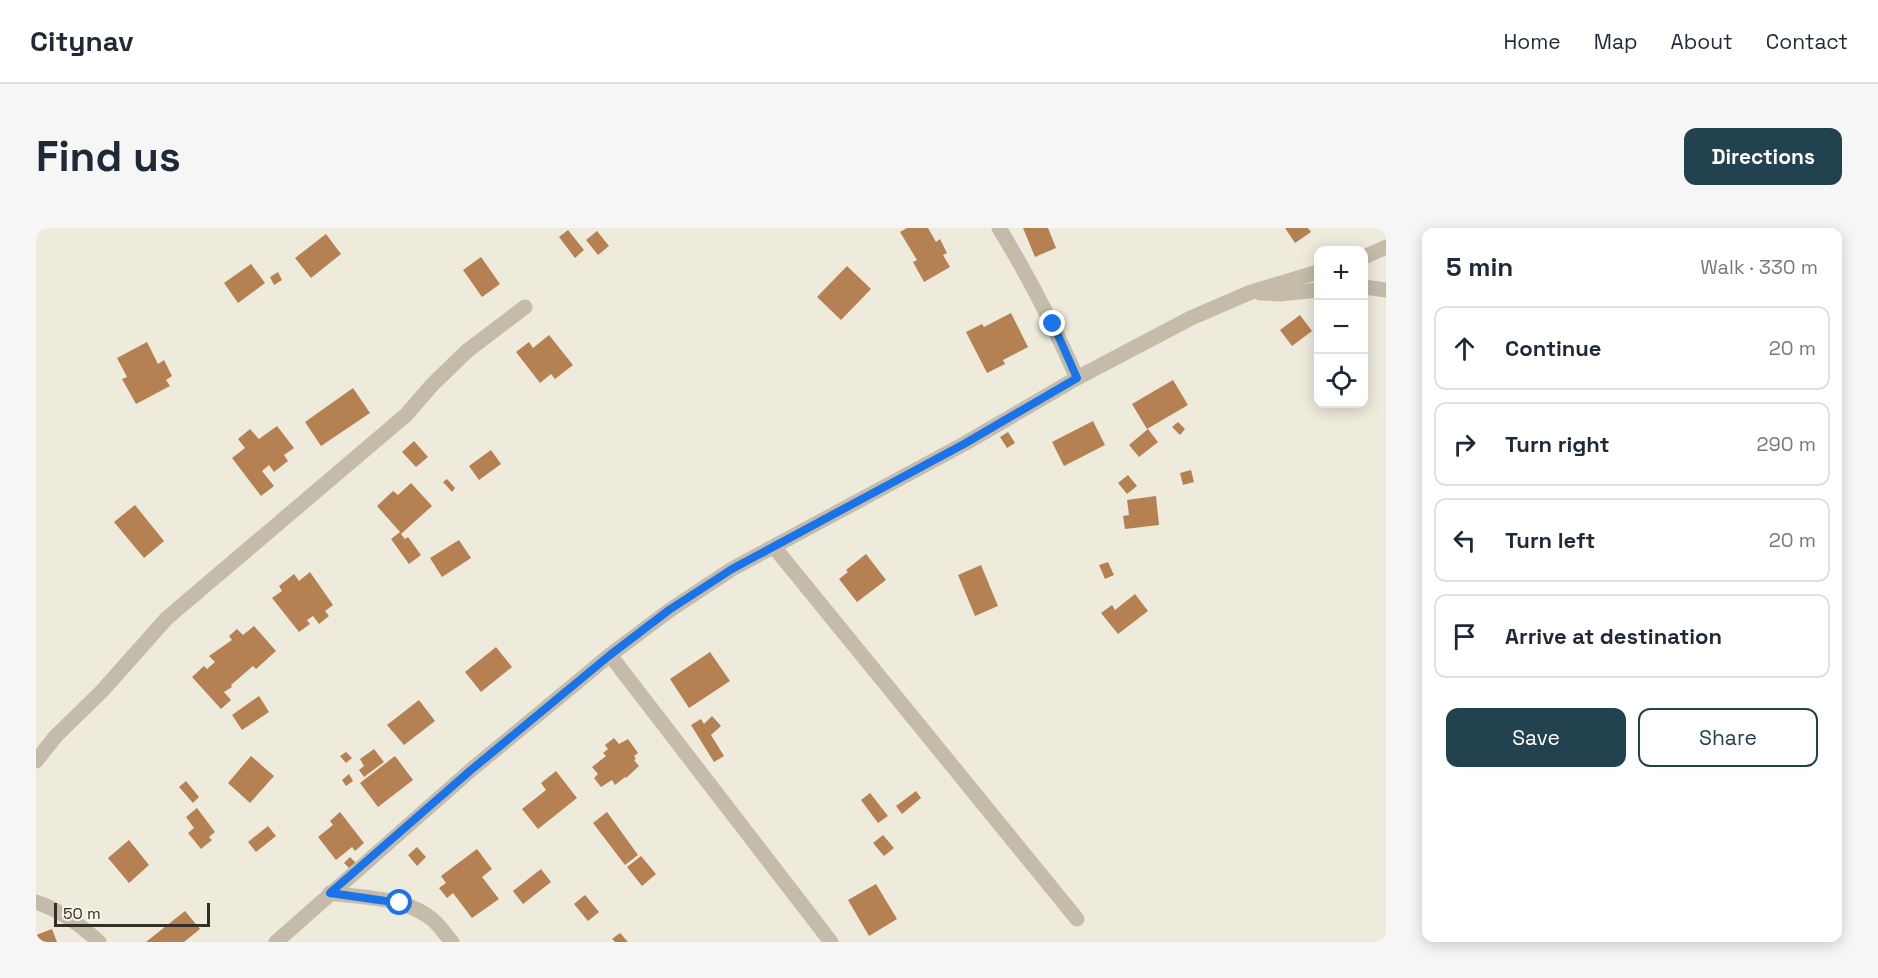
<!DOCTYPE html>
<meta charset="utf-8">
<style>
body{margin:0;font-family:"Space Grotesk",sans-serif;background:#f6f6f7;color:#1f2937}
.controls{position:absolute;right:18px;top:18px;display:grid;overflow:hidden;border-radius:12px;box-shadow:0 3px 15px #0003}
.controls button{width:54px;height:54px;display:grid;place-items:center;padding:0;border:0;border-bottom:2px solid #e0e1e3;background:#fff;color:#1f2937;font:30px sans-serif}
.scale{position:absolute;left:18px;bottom:15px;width:156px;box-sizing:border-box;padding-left:6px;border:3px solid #332e28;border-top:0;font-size:16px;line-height:21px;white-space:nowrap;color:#332e28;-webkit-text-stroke:4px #f6f3e7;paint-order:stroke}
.stop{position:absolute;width:18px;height:18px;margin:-14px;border:4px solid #1a73e8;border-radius:50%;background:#fff}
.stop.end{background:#1a73e8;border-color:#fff;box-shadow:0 2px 6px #0008}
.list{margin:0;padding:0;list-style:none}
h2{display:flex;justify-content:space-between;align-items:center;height:78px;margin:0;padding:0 24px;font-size:26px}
h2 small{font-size:20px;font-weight:400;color:#747a83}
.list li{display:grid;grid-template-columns:39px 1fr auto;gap:18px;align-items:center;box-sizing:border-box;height:84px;margin:0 12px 12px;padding:0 12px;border:2px solid #e0e1e3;border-radius:12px}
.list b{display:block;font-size:22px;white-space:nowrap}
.list em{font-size:20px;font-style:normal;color:#747a83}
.actions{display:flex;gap:12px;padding:18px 24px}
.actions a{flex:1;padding:14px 0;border:2px solid #23424f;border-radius:12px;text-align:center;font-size:21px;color:#23424f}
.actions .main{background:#23424f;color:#fff}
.icon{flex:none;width:33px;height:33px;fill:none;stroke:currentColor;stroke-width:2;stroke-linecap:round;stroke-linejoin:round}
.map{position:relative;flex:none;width:1350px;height:714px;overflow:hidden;border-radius:12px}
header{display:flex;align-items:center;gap:36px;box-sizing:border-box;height:84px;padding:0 30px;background:#fff;border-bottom:2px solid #e0e1e3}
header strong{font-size:28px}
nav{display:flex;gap:33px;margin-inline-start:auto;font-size:21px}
.intro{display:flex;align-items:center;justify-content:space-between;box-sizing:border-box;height:144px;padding:0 36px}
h1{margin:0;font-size:42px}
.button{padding:15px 27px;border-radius:12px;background:#23424f;color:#fff;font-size:21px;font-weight:700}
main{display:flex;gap:36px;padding:0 36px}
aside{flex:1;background:#fff;border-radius:12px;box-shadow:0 3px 15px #0003}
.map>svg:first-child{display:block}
</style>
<header>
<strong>Citynav</strong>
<nav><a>Home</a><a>Map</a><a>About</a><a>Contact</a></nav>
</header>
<div class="intro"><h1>Find us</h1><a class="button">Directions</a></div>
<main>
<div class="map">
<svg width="1350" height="714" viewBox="0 0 1350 714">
<rect width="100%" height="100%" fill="#eeeadc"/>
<g fill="#b68152">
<polygon points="871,0 892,0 900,14 904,11 911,25 907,27 914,39 888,54 877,34 881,32 864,4"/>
<polygon points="987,0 1012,0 1020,20 999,29"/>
<polygon points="1249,0 1272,0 1275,4 1259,15"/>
<polygon points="532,2 548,22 539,30 523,9"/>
<polygon points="561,3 573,18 562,27 550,12"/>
<polygon points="290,6 305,26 275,50 259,30"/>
<polygon points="445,29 464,56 446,69 427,42"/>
<polygon points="215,36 229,55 202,75 188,55"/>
<polygon points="811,38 835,61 805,92 781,69"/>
<polygon points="242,44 246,52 238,57 234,49"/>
<polygon points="975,85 992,119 967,132 969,136 951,145 930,104 946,96 948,99"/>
<polygon points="1264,87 1276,103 1256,118 1244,102"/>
<polygon points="513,107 537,137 519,151 515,146 504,155 480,124 493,114 497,120"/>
<polygon points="111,114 122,136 128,132 136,148 130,152 134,158 100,176 86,151 91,149 81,130"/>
<polygon points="1137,152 1152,177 1111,201 1096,176"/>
<polygon points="317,160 334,185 285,218 269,194"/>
<polygon points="1057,193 1069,217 1028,238 1016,214"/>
<polygon points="1142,194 1149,201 1144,207 1136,199"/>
<polygon points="241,198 258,220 248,227 252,233 238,244 233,237 226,243 238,258 225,268 196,230 209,220 202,211 214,201 223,211"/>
<polygon points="1112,201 1122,214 1103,229 1093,217"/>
<polygon points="972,204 979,215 971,220 964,209"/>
<polygon points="378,213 392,229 380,239 366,224"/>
<polygon points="455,222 465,236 443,252 433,238"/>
<polygon points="1155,242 1158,254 1147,257 1144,245"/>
<polygon points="1092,247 1101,258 1091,266 1082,255"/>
<polygon points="411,251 419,260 416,264 407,254"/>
<polygon points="375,255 396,278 365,306 369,311 372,309 385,327 373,336 355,311 364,304 341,278 357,263 362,267"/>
<polygon points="1120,268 1123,297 1089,301 1087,288 1093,287 1091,272"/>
<polygon points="99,277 128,313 108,330 78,294"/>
<polygon points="423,312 435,330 406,349 394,330"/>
<polygon points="830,326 850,352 821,374 803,351 812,344 810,342"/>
<polygon points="1072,334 1078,347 1069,351 1063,337"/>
<polygon points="945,337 962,378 939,388 922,347"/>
<polygon points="274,344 297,377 289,383 293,388 283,396 277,388 271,392 274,396 263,404 236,370 246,363 243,358 258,346 263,353"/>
<polygon points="1099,366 1112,383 1082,406 1065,385 1076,377 1079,382"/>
<polygon points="218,398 240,423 220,441 217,438 195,457 196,459 188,464 195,472 185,481 156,449 168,438 171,441 179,434 173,428 196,412 193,408 201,401 207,407"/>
<polygon points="460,419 476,439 445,464 429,444"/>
<polygon points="674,424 694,453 653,480 634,451"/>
<polygon points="223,468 233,484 206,502 196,487"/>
<polygon points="383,472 399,493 368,517 351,497"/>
<polygon points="676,488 685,498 675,507 688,528 678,534 655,497 665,491 668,496"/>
<polygon points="578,510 583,516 592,511 602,525 598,528 600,531 598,532 603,538 590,550 589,549 579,557 576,552 565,559 558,550 562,546 556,539 570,528 567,525 572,521 569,517"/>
<polygon points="338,521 348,534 328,549 323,542 328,538 324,531"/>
<polygon points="310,524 316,530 310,535 304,528"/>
<polygon points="215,528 238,548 214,575 192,555"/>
<polygon points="359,528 377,552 342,579 324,555"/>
<polygon points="520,543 541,570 502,601 486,581 510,562 505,555"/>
<polygon points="313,546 317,553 310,558 306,552"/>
<polygon points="150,553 163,569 157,575 143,559"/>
<polygon points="880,563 885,570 866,586 860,578"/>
<polygon points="834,565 852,588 842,595 825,572"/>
<polygon points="161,580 179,604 173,609 176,612 165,621 152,605 158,600 150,589"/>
<polygon points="304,584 328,615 319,623 316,619 300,632 282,609 297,597 294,593"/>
<polygon points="571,584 602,627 589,637 557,595"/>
<polygon points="232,598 240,608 220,624 212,614"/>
<polygon points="847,607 858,620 848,628 837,615"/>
<polygon points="93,612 113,637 93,655 72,630"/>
<polygon points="381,619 390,629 381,638 372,627"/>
<polygon points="441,621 456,641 446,649 463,671 436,690 417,665 411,670 403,660 410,655 405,648"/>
<polygon points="605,628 620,646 606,658 591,639"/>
<polygon points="314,629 321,636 315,642 308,635"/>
<polygon points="505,641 515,654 487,676 477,663"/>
<polygon points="840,656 861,691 833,708 812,672"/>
<polygon points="549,667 563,684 552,693 538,676"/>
<polygon points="149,683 164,701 148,714 110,714"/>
<polygon points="16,701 21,714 0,714 0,707"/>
<polygon points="584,705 592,714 579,714 576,711"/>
</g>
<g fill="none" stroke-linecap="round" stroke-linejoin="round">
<g stroke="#c4bca9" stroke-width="15">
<path d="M963,0c30,49 55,98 78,150"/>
<polyline points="1328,29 1350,19"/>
<polyline points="1328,59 1350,62"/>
<polyline points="1224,65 1244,66 1282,62"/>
<polyline points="738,319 1041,691"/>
<polyline points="574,427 795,714"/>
<polyline points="0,533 20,508 66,463 131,390 370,187 396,157 431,123 489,79"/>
<path d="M294,665c34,5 76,4 103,27 7,6 13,15 19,22"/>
<path d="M0,674c24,8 44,22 63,40"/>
<polyline points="240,714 435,542 574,427 634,382 696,341 928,216 1041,150 1155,90 1215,64 1282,44"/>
</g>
</g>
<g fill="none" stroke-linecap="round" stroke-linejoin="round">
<polyline stroke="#1a73e8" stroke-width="8" points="364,675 294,665 435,542 574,427 633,382 696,341 928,216 1041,150 1017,96"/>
</g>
</svg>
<div class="controls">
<button>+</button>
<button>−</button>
<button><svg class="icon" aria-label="locate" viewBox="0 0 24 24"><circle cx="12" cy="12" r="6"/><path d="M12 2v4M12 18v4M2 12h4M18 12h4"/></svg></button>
</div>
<div class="scale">50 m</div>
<div class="stop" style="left:364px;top:675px"></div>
<div class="stop end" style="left:1017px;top:96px"></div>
</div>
<aside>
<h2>5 min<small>Walk · 330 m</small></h2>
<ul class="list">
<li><svg class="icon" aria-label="ahead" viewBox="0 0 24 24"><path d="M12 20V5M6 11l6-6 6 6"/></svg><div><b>Continue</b></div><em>20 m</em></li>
<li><svg class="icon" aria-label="right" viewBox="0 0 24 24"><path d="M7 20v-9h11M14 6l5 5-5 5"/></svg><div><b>Turn right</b></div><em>290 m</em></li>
<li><svg class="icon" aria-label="left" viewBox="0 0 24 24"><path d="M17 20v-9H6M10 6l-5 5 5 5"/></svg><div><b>Turn left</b></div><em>20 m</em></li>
<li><svg class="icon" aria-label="arrive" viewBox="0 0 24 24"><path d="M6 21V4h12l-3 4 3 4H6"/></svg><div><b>Arrive at destination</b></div></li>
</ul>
<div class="actions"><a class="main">Save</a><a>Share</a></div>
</aside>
</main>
